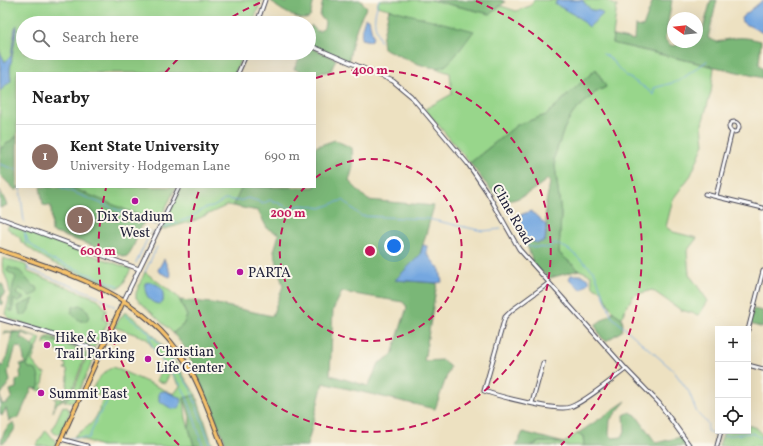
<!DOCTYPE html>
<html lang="en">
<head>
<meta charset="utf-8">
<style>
  :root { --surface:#fff; --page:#f2f2f2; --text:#222; --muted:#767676; --line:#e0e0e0; --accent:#b5179e }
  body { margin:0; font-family:Vollkorn,serif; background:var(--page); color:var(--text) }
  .controls { position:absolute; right:12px; bottom:12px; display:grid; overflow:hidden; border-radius:0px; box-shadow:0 4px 16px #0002 }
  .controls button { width:36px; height:36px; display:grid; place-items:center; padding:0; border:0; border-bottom:1px solid var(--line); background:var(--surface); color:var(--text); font:20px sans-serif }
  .compass { position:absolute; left:667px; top:12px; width:36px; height:36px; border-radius:50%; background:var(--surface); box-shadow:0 4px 16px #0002; rotate:284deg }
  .you { position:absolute; left:394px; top:246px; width:14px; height:14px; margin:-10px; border:3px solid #fff; border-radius:50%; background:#1a73e8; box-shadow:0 0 0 6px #1a73e833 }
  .badge { display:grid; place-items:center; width:26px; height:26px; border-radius:50%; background:var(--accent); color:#fff; font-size:13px; font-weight:700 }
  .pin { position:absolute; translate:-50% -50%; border:2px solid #fff; box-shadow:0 1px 4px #0006 }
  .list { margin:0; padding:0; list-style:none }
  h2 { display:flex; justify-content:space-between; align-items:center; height:52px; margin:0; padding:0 16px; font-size:17px }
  h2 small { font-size:13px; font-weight:400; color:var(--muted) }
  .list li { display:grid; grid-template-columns:26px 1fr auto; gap:12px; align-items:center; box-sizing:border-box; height:64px; padding:0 16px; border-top:1px solid var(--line) }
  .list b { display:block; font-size:15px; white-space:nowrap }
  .list p { margin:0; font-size:13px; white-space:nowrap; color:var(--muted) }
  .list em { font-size:13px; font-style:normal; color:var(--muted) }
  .icon { flex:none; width:22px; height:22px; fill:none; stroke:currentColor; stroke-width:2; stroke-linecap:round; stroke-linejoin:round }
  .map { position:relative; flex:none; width:763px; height:446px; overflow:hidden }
  .search { position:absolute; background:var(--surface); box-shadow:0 4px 16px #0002; left:16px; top:16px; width:300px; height:44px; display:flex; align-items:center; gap:10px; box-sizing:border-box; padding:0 14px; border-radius:22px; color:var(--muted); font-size:15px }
  .panel { position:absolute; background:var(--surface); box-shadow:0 4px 16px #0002; left:16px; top:72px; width:300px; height:116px; border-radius:0px }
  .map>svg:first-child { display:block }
  .green { fill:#98d68b; stroke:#5d7c63 }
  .forest { fill:#7ab777; stroke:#4e6c59; fill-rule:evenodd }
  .water { fill:#74a7e0; stroke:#4b648e }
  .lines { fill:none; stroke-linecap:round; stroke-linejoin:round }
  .stream { stroke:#74a7e0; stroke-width:1 }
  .minor-casing { stroke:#403f4f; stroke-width:5 }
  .major-casing { stroke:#403f4f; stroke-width:5.5 }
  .minor { stroke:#fff; stroke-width:3 }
  .major { stroke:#f5c16b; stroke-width:3.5 }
  .ring { fill:none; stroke:#c2185b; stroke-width:2; stroke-dasharray:7 5 }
  .poi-dot { fill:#b5179e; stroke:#fbf7ec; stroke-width:1.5 }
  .labels { text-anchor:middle; stroke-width:4; stroke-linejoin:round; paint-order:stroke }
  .street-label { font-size:14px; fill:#22223b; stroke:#fbf7ec }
  .poi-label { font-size:14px; fill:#22223b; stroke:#fbf7ec; text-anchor:start }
  .centre { fill:#c2185b; stroke:#fbf7ec; stroke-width:2 }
  .ring-label { font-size:12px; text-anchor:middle; font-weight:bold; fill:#c2185b; stroke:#fbf7ec; stroke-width:4; stroke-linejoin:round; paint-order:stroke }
</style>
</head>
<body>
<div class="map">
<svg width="763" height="446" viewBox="0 0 763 446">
  <rect width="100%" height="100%" fill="#fbf7ec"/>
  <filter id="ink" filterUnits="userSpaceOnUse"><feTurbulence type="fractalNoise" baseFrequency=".025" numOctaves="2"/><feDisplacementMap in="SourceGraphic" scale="8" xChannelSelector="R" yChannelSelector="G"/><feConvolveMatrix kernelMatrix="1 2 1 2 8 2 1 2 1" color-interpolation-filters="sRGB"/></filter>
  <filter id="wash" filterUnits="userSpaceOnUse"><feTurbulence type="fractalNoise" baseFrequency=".012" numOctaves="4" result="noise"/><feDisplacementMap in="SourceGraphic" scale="16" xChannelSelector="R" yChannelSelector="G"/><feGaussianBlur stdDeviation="0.9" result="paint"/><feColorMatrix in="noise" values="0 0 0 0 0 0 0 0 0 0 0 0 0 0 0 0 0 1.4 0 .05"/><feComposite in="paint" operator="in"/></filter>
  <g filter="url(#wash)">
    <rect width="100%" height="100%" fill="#ede1c1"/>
    <!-- green -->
    <path class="green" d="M0,0H261L253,23H23V53H243L235,73H17V136L0,149Z
      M379,0H431L490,14L501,6L516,11L530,6L534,0H606L617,6L612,43L714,67L711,92L702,124L704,144L691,175L673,199L666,227L673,232L697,238L687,251L689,274L708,301L699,315L681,310L652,290L634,295L625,309L622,318L613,312L601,290L593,287L591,275L579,270L559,253L561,214L554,158L564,129L573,113L596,92L606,87L596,69L546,115L517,125L470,163L425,109L452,94L450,73L435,68L446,65L389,9L377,6Z
      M69,187H176L157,225Z
      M181,187H242L233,206L228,205L193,221L161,230Z
      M9,225L131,269L122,286L117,288L53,263L36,253L21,242L20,238L7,228Z
      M3,258L26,265L28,272L98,299L106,310L103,319L108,322L94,348L10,319L5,314C7,306 11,296 9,288C7,276 0,270 3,258Z
      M145,272L178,297L187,316L183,325L173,333L136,298V293Z
      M125,312C160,334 174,362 196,395L184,398L186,418L194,446H101L74,436C93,424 97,420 103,398L92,391C95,381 103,372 113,367L174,394L180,386L146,338L114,327Z
      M4,331L22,332L41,338L32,361L42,373H45L42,390L44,391L37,390L40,385L27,365L35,349L32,346L37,338L18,332L3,334Z
      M50,336L88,349L87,350L46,338Z
      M45,339L64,344L86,353L70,396L57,403L53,412L56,400L54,398L61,399L65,397L68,378L67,369H64L66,366C62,355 55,347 45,342L44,344Z
      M89,350L93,351L95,356L74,402L64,401L72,395Z
      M162,367L169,375L165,383L156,381Z
      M63,406L67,407L70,412L60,434H55L52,430Z
      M748,425C761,429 763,432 763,446H719L724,431H748Z
      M46,430L56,442L55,446H36Z
      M577,434L583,436L584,446H530L540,442L564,443Z"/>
    <!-- forest -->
    <path class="forest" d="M271,0H281L286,3L289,0H314L310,17C309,18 306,19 304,19C297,19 273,7 271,0Z
      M323,0H360L367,7C356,24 352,41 349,61L309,44L311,25L317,31H320L324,27L325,22L320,16Z
      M431,0H501L505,2L490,14Z
      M653,0H672L665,39L669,45L675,46L682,42H697V33L703,29L711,0H717L708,38L717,42C734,37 743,36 761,41L759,64L763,69V78L612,43L613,36L634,40L635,26L643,27Z
      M389,9L474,31C466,41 455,58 446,65C432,75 397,54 383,48L382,40Z
      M309,47L336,59L331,71C317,74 308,75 294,69L302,53H309Z
      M596,69L606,87L596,92L573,113L564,129L554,158L561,214L559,253L579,270L550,278L534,266L525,239L537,243L545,241L547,231L545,208L550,182L548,179C503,213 502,205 470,163L517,125L546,115Z
      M17,136V187H19L16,191L0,175V149Z
      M335,140L352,148L353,167L349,181L368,200L434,206L420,255L395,280L437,283L424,361L442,360L450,367L435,409L323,383L307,446H227L186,349L173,333L183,325L187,316L180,300L212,303L272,316L283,286L274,251L279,234L267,228L258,211L233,206L242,187H315V147ZM342,292L403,302L407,307L392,355L379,363L368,386L330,375L333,310Z
      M40,187H70L146,218L145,222C137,228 137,247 126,257L52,232L51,206L43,205Z
      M0,190L7,205L0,208Z
      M8,267L20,271L32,285L37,287L38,290L36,294L30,296L19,288L16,294L24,298L17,302L14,299L13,311H10L13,285L16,277L7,271Z
      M0,283L3,285L5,292L1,299L3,301L2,304L0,305Z
      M34,299L26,315L20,314L18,306Z
      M80,305L88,311L89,316L87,321H80L71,313L73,307Z
      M753,309L763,311V328L750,324Z
      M613,312L622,318L623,324L622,331L606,341L601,337L595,325Z
      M18,332L22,333L20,339L24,338L35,349L27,365L29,368L36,370C39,375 41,383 38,389L32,388L19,417L9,421L6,408L2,416L0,413V364L2,367L6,360L12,333ZM16,347L22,348L25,364H20L22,368L20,372L21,378L16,381V388L10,390L12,397L7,403L2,404L0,396L10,381L8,372Z
      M196,395L213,446H194L189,428L190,417L184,398Z
      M626,401L610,420L609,434L613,438L622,437L625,431L624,415L630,412L636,415L656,443L681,437L687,446H584L583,436L577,434Z
      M13,423L16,427C12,433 8,442 1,443C1,436 7,425 13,423Z
      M523,432L564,443L540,442L530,446H516Z"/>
    <!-- water -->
    <path class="water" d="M557,0H582L591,10L600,11L603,14L589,27L578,17L555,4Z
      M763,0V33L742,22L741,18Z
      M365,18L369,19L373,38L370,41L361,39L362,28Z
      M17,25L10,70L11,81L0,91V52L5,62L11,56L15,28Z
      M531,211L546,225L545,241L537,243L525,239L512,218Z
      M423,245L427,246V254L440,270L442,282L437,283L395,280L420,255Z
      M164,259L171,275L170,277L159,272L158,270Z
      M571,275H582L589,279V283L581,290L569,279Z
      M151,282C162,286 164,290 163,302L160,304C149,304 144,293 145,283Z
      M165,391L181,398L182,401L179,408L172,409L159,401V392Z"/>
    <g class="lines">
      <!-- stream -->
      <path class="stream" d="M379,0C373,19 373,22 380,41
        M603,54C612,57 615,65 621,71C631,81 644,85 654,95V88L679,81L707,61
        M0,164L17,170
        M20,187L24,222
        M60,187L155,225
        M164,227L190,218L205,208L213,207L226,199L239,201L248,198L258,201L262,204L270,200L277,202L288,208L303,205L321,208L343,200L361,216L428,219L483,231L501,229
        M24,231L29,243L48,258L119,286
        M25,234L26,244
        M524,245L531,247L548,248L555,243L568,249L594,271L612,317L673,370L689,392L697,413L708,424L707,431L715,434
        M136,263L151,231
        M28,266V269L98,296L115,307
        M145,272L157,247
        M125,315L145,329L160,344L190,388L211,446
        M150,335C147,349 173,372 180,384C189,398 197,429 203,446
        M723,436L752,433L763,439
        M70,438H89L97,418L107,402"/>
    </g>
  </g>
  <g filter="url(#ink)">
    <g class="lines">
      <!-- minor casing -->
      <g class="minor-casing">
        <path id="minor" d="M257,23L265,0
          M309,45L393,81L411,96L468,164L487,192L519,249L626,369L659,403L690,446
          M238,73L247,53
          M729 127a5 5 0 1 1 10 0a5 5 0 1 1-10 0Z
          M705,194L763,208
          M716,196L732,131
          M0,218L139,269
          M549,283L512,310L505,317L484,391C498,396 558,412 570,407C585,402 612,379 626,369
          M124,300L179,187
          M0,319L45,332L100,351
          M748,330L763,271
          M748,365L763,369
          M532,403L543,363
          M61,439L87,446
          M717,446L721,431"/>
      </g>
      <!-- major casing -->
      <g class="major-casing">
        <path id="major" d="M0,250C77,277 149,295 192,373C204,396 213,421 222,446
          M58,446L124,300"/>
      </g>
      <!-- minor -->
      <use href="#minor" class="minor"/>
      <!-- major -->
      <use href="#major" class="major"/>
    </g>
  </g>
  <!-- distance rings -->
  <g class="ring">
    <path d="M315 178A91 91 0 1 1 305 187"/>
    <path d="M316 78A181 181 0 1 1 200 188"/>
    <path d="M179 445A272 272 0 0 1 106 188M165 73A272 272 0 0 1 183 54M222 23A272 272 0 0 1 264 1M476 1A272 272 0 0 1 561 445"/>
  </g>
  <!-- markers -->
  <g class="poi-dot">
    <circle cx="135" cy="201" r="4"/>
    <circle cx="240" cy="272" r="4"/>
    <circle cx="47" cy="345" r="4"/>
    <circle cx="148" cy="359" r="4"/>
    <circle cx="41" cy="393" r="4"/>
  </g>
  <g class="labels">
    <!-- street labels -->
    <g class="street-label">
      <text transform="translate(513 214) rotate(60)" y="5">Cline Road</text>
    </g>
    <!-- poi labels -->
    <g class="poi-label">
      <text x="135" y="221" text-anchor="middle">Dix Stadium<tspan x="135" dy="16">West</tspan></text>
      <text x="248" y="277">PARTA</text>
      <text x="55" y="342">Hike &amp; Bike<tspan x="55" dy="16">Trail Parking</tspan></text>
      <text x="156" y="356">Christian<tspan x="156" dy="16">Life Center</tspan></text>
      <text x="49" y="398">Summit East</text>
    </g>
  </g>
  <circle cx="370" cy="251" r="6" class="centre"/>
  <g class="ring-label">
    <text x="370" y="74">400 m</text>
    <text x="288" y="217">200 m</text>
    <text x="98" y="255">600 m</text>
  </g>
</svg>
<div class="controls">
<button>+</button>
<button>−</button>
<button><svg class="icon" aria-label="locate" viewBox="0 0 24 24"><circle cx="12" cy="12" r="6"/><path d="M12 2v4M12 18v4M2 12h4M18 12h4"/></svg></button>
</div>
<svg class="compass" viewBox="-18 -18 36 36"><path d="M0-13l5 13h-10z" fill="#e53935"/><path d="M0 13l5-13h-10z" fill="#767676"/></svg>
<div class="you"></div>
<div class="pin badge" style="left:80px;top:220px;background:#8d6e63">1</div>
<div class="search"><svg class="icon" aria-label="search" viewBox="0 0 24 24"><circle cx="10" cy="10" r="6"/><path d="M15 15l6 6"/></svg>Search here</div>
<section class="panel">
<h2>Nearby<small></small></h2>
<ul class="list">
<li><span class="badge" style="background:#8d6e63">1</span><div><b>Kent State University</b><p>University · Hodgeman Lane</p></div><em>690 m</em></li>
</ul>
</section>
</div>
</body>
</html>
